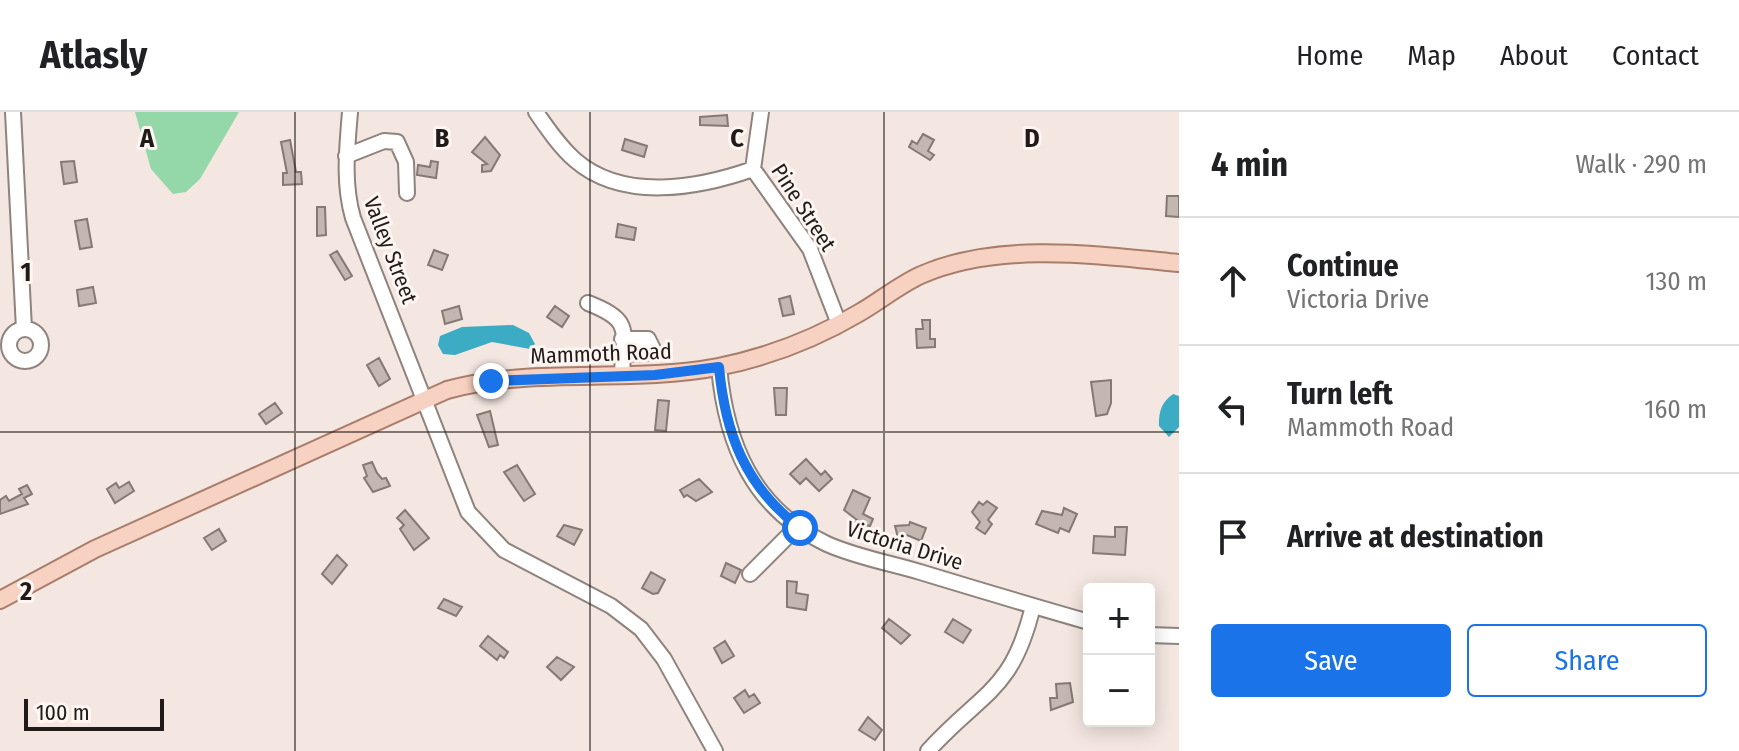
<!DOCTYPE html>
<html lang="en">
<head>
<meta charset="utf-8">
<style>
  :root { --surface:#fff; --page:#f6f6f6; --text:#202124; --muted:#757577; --line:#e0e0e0; --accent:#1a73e8 }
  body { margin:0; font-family:"Fira Sans Condensed",sans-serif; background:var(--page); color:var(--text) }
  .controls { position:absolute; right:24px; bottom:24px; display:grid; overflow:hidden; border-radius:8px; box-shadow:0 4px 20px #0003 }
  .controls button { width:72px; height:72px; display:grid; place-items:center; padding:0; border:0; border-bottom:2px solid var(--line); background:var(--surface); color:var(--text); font:40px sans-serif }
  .scale { position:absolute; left:24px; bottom:20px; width:140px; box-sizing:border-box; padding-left:8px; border:4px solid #201b19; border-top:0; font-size:22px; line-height:28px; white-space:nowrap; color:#201b19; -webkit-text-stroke:6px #fdf5f1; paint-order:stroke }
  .stop { position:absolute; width:24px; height:24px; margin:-18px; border:6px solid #1a73e8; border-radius:50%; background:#fff }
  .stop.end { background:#1a73e8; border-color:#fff; box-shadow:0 2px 8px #0008 }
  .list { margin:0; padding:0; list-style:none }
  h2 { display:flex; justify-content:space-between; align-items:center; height:104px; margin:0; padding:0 32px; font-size:34px }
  h2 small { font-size:26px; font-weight:400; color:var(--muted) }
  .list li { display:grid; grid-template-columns:52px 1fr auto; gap:24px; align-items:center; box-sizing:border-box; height:128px; padding:0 32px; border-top:2px solid var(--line) }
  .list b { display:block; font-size:30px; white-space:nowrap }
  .list p { margin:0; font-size:26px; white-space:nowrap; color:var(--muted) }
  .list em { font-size:26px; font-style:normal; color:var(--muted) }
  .actions { display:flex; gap:16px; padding:24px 32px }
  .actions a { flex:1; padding:18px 0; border:2px solid var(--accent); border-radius:8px; text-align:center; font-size:28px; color:var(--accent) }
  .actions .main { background:var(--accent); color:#fff }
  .icon { flex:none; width:44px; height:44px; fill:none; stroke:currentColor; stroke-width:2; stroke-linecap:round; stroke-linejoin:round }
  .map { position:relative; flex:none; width:1179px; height:639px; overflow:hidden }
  header { display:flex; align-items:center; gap:48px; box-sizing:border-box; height:112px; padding:0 40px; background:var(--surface); border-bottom:2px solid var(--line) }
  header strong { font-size:38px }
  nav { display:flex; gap:44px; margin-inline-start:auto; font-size:28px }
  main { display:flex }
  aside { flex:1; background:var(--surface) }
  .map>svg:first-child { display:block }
  .green { fill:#94d7a9 }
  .water { fill:#3bacc3 }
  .building { fill:#c4b7b1; stroke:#857973; stroke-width:2 }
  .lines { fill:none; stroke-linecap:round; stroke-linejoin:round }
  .minor-casing { stroke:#8f837e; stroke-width:18 }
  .major-casing { stroke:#a87e6b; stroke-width:20 }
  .minor { stroke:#fff; stroke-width:14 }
  .major { stroke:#f7d1c1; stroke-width:16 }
  .route { stroke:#1a73e8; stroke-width:10 }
  .grid { fill:none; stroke:#201b19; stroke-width:2; stroke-opacity:0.55 }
  .labels { text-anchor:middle; stroke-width:6; stroke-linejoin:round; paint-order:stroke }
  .street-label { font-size:22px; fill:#201b19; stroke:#fdf5f1 }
  .grid-label { font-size:26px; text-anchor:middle; font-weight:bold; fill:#201b19; stroke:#fdf5f1; stroke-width:6; stroke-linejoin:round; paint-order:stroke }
</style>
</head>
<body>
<header>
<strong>Atlasly</strong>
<nav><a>Home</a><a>Map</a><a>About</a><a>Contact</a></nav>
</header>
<main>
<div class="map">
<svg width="1179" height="639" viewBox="0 0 1179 639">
  <rect width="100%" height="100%" fill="#f4e7e1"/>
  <!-- green -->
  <path class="green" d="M135,0H239L200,67L186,80L173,82L151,57Z"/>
  <!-- water -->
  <path class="water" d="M513,213L529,221L535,232L530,237L492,230L455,243L443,242L438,233L440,224L462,215Z
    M1173,282L1179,284V315L1169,325L1159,314C1159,299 1161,291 1173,282Z"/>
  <!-- building -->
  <path class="building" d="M727,3L728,14L700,13V5Z
    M923,22L934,28L928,39L934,43L930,48L909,35L912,29L917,32Z
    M485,25L500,43L491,59L482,60V53L487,52L472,40Z
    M625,27L647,34L644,45L622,38Z
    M290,28L296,60H301L302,72L283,73V61H287L281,30Z
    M74,49L77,70L64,72L61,50Z
    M431,49L438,50L436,66L417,63L418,53L430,55Z
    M1167,84H1179V105L1166,104Z
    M317,95H325L326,123L317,124Z
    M87,107L92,135L80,137L75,109Z
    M618,112L636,116L634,128L616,125Z
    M434,138L448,143L442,158L428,153Z
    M337,139L352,164L345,168L330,143Z
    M93,175L96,191L79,194L77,178Z
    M790,184L794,202L783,204L779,187Z
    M459,194L462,207L445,212L442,199Z
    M555,194L569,204L562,215L547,205Z
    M922,208H930V227H935V235L917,236L916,217H923Z
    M379,246L390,267L379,274L367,253Z
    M1111,268V291L1107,302L1096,304L1091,270Z
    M774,276H787L786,303H776Z
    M658,288L669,289L666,319L655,318Z
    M275,291L282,301L266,312L259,302Z
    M490,299L498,333L489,335L477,303Z
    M806,347L821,363L825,359L832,367L819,379L806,366L800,372L790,362Z
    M372,350L377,361L382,367L386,366L390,374L373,380L364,366L367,364L363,353Z
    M517,353L535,382L524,389L504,360Z
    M699,367L712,380L696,389L687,383L684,385L680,378Z
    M129,370L134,379L115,391L107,377L116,371L119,376Z
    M27,373L32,382L24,386L28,392L0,402V388L6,384L9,389L22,382L19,377Z
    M853,378L870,386L863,402L873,407L870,414L855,411L857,408L844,398Z
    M987,389L997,396L988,408L992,412L985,422L976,416L980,410L972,400L979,390L983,393Z
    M1064,396L1077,402L1069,420L1060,416L1058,421L1036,412L1042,399L1062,403Z
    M405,398L429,426L414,438L400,417L404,413L397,406Z
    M910,410L926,416L921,429L907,423L898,426L895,414L909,413Z
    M564,413L582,418L574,433L557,424Z
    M1115,415H1127L1125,443L1093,441L1094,424L1115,425Z
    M219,417L226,429L212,438L204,426Z
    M337,443L347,453L332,472L322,462Z
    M726,451L741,458L735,471L721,464Z
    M651,460L665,468L658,481L653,482L642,476Z
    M787,469L797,470L796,481L808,483L806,498L787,495Z
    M444,487L462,495L456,504L438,496Z
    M889,507L910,523L901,532L882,516Z
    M953,507L971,518L963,531L945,520Z
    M488,524L508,540L504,546L500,543L497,548L480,534Z
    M725,529L734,544L722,551L714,536Z
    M557,545L574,555L561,568L547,555Z
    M1070,571L1073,590L1051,598L1050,586H1057L1056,572Z
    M745,578L749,585L754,582L760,591L744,601L734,586Z
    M868,605L882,618L875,628L859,618Z"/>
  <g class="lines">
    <!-- minor casing -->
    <g class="minor-casing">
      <path id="minor" d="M13,0L24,217
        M350,0C347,37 343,71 353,106L468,400L504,438L611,494L641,517L664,547L715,639
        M536,0C547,16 560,35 575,48C623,90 699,76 753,57
        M761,0L753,57L810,137L839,212
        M346,44L384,29L397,30L406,50L407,81
        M588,191C634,209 623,218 622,264
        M9 233a16 16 0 1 1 32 0a16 16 0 1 1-32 0Z
        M622,227H648L653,237L646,241L622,242
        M719,255C726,332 753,397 827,432C856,445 890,451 920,460C976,477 1033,494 1089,510
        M750,462L798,414
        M1149,523L1179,524
        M928,639C982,579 1012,581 1033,494"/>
    </g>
    <!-- major casing -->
    <g class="major-casing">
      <path id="major" d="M0,488L95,437L447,278C535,254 628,272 718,255C768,245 815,227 859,201C880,189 899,173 921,163C998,129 1098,143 1179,151"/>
    </g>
    <!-- minor -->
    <use href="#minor" class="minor"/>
    <!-- major -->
    <use href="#major" class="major"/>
  </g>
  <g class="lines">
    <!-- route -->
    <path class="route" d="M491,269L655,263L719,255C725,321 745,374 800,416"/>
  </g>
  <!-- grid -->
  <path class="grid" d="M295,0V639M590,0V639M884,0V639M0,320H1179"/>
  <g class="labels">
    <!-- street labels -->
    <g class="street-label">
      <text transform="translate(804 95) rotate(57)" y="8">Pine Street</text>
      <text transform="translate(391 138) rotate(69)" y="8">Valley Street</text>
      <text transform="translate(601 241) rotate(-2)" y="8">Mammoth Road</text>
      <text transform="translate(905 433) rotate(17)" y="8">Victoria Drive</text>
    </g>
  </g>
  <g class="grid-label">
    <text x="147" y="35">A</text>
    <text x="442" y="35">B</text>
    <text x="737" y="35">C</text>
    <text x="1032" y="35">D</text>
    <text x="26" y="169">1</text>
    <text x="26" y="488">2</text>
  </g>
</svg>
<div class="controls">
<button>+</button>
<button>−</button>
</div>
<div class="scale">100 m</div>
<div class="stop" style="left:800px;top:416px"></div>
<div class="stop end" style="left:491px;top:269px"></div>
</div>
<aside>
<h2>4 min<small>Walk · 290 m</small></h2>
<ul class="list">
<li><svg class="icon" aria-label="ahead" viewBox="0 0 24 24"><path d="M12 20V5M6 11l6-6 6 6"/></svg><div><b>Continue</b><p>Victoria Drive</p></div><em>130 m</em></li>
<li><svg class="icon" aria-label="left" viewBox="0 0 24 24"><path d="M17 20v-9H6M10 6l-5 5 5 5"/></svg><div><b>Turn left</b><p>Mammoth Road</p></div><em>160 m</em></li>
<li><svg class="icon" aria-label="arrive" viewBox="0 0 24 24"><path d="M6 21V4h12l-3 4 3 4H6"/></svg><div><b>Arrive at destination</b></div></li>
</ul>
<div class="actions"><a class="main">Save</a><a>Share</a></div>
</aside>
</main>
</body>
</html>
